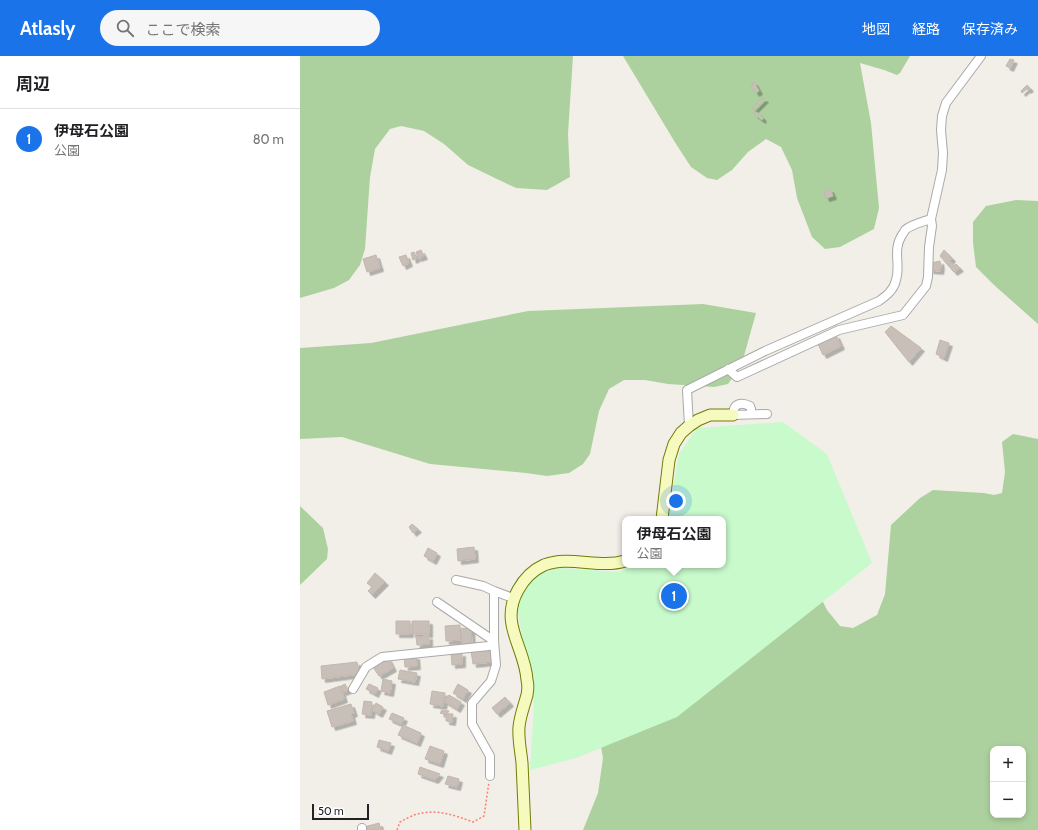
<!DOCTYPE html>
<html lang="ja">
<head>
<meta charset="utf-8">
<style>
  :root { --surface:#fff; --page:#f6f6f6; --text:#202124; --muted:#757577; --line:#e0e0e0; --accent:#1a73e8 }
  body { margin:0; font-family:Cabin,"Noto Sans JP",sans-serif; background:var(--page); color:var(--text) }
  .controls { position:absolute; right:12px; bottom:12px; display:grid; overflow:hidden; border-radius:8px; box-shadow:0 2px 6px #0003 }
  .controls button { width:36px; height:36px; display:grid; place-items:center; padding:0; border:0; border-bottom:1px solid var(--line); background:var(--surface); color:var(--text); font:20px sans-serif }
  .scale { position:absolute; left:12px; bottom:10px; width:57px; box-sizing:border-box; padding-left:4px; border:2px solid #222; border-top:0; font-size:11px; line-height:14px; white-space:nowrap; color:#222; -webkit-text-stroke:3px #fff; paint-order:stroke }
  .you { position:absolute; left:376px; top:445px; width:14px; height:14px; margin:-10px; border:3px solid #fff; border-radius:50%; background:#1a73e8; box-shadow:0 0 0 6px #1a73e833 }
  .badge { display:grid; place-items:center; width:26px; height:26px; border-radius:50%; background:var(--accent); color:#fff; font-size:13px; font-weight:700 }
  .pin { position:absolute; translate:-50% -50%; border:2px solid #fff; box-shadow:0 1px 4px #0006 }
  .popup { position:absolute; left:322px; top:460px; width:104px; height:52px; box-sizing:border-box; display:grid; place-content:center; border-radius:8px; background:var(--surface); filter:drop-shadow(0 1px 3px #0005); font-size:13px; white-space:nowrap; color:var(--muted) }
  .popup b { font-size:15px; color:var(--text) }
  .popup::after { content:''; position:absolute; left:50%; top:100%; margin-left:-8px; border:8px solid transparent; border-top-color:var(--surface) }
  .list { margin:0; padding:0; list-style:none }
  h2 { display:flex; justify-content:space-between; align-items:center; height:52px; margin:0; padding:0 16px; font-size:17px }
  h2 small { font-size:13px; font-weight:400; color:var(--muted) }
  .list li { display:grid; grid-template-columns:26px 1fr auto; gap:12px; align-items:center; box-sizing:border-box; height:60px; padding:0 16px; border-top:1px solid var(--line) }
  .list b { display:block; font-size:15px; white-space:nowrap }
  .list p { margin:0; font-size:13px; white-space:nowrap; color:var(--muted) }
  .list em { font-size:13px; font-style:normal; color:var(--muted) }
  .icon { flex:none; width:22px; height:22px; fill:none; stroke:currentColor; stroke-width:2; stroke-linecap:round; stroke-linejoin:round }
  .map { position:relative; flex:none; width:738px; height:774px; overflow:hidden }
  header { display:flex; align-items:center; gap:24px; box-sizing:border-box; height:56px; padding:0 20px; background:var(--accent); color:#fff }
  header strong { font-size:19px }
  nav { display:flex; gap:22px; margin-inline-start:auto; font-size:14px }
  .search { width:280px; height:36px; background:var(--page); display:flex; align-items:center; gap:10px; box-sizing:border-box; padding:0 14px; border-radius:22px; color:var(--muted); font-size:15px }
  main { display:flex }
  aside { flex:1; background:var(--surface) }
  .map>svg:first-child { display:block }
  .forest { fill:#add19e; fill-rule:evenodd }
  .park { fill:#c8facc }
  .building { fill:#c7bfb8; stroke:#c4b6ab; filter:url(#shadow) }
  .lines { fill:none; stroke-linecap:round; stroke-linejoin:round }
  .street-casing { stroke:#a9a9a9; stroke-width:10 }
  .secondary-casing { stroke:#707d05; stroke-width:13 }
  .path { stroke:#fa8072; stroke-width:1.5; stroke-dasharray:2 2; stroke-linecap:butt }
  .street { stroke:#fff; stroke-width:8 }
  .secondary { stroke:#f7fabf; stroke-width:11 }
</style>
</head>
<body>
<header>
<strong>Atlasly</strong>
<div class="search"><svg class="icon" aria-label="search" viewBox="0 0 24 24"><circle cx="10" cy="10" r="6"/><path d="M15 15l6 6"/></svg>ここで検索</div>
<nav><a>地図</a><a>経路</a><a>保存済み</a></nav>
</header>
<main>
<aside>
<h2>周辺<small></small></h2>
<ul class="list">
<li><span class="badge">1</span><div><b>伊母石公園</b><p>公園</p></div><em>80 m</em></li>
</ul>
</aside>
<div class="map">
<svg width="738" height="774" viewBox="0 0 738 774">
  <defs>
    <filter id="shadow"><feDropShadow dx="3.5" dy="3.5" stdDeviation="0" flood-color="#0004"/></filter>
  </defs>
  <rect width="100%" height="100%" fill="#f2efe9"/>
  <!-- forest -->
  <path class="forest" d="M0,0H273L268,78L270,121L247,134L216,132L168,109L144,88L124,75L101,70L90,73L75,93L70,121L65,193L60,209L49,224L34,232L0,242Z
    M323,0H610L600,17L597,19L584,14L560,7L571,67L579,152L574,173L540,191L525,193L512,181L497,142L492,114L481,91L466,83L448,96L432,114L417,124L407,122L391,111L376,88Z
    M716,144L738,145V268L694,229L676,211L673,187V166L686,150Z
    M403,248L456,257L442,307L436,317L428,328L414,331L368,328L345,324H324L309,333L299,355L290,398L283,408L269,417L247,420L226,417L130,408L42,381L0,383V292L71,287L228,255Z
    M713,378L738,383V774H283L298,737L303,702L298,673L423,509V463L420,445L500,500L527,554L540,570L553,572L577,559L585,538L591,469L620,442L633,434L684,437L694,439L702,437L705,416L702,386ZM693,693H723V759H693Z
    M0,450L23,472L28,493L27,503L0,529Z"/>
  <!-- park -->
  <path class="park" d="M483,366L527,398L572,507L377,661L276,702L230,714L234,648L216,546L219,533L243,515L260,512L319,516L332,509H423V463H368L379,398L397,372Z"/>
  <!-- building -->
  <path class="building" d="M710,3L714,4L710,12L706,10Z
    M454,26L459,35L456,37L451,30L453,29L452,27Z
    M727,29L730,32L728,34L727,33L722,37L721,35Z
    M462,42L465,43L454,54L452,52Z
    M457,56L463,62L462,64L454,58Z
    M530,133L533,140L526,142L524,136Z
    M121,194L124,200L118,202L116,196Z
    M644,194L652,202L650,205L654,210L656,208L660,212L654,216L640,200Z
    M114,196L117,202L113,204L111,197Z
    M76,199L80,212L67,216L63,203Z
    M106,199L109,207L103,210L99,201Z
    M640,205L641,210L640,215L630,214L631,207Z
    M591,270L621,292L609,306L585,276Z
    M536,279L541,290L523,299L517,286Z
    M640,284L649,287L644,302L636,298Z
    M112,468L118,473L113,477L109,471Z
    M174,491L175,503L158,505L157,493Z
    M128,492L137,497L133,505L124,500Z
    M75,517L85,526L72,539L68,535L72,531L67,527Z
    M96,565H110V578H96Z
    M112,565H129V578H112Z
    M160,569L161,584L146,585L145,570Z
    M171,572L172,588L162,589L160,573Z
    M129,580V588L117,589L116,581Z
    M190,593L192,606L173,608L171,595Z
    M162,597V608L152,609L151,598Z
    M116,600L117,610L105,611L104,601Z
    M88,602L93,612L79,620L73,611Z
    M57,606L59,618L22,623L21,610Z
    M100,614L117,617L115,626L98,623Z
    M83,623L92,625L90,637L81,635Z
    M45,628L48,634L43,636L41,630Z
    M69,628L78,632L75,638L66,633Z
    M158,628L168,634L163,643L153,637Z
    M40,630L44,643L28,649L24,636Z
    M132,635L145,637L144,645L143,650L130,648Z
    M149,639L161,646L157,653L144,645Z
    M205,641L210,647L197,658L192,652Z
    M64,645L72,646L71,659L62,658Z
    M76,647L83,651L79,658L72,654Z
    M51,648L54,657L51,658L53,665L32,671L27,655Z
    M142,654L149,655L146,659L140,657Z
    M92,657L104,662L101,668L89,663Z
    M146,658H153L152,666L146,665Z
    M103,669L121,677L117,687L98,679Z
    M79,684L91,687L88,695L77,691Z
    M130,690L144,695L140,708L125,703Z
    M120,711L140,718L135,724L118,718Z
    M148,720L159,723L157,731L145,728Z
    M79,767L81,774H64V771Z"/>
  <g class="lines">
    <!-- street casing -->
    <g class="street-casing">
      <path id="street" d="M428,313L437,321L539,274L603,259L626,230L628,221L629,191L632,170L631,163
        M451,358V353L450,350C441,346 433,347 433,359L467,358
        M389,370L387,334L465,295L579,245C586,240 594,234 596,224C601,208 592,195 602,179C602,179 605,175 605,174C612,168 622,166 631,163L642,114L643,97L641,74L642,60L646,47L681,0
        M156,524L183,530L194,535
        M137,546L194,585
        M53,633L66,611L82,601L189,590L194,585
        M190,720V700L172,668V647L191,625L196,609L194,585V535L213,542
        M62,772V774"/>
    </g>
    <!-- secondary casing -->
    <g class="secondary-casing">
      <path id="secondary" d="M362,463L369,404L374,388L381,377L389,370L398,364L410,359H433
        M225,774C224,752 223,730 222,707C221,696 218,683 219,671C220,660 224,650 227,639C228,634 228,628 227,624C225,591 199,568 218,534C224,523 233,514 244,509C270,499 299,513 325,505"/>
    </g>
    <!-- path -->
    <path class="path" d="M97,774L100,766C105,763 110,761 114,759C135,752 154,759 173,766L184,760L189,726"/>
    <!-- street -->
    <use href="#street" class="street"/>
    <!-- secondary -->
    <use href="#secondary" class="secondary"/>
  </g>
</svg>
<div class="controls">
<button>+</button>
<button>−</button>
</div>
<div class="scale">50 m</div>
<div class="you"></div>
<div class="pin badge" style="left:374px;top:540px">1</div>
<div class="popup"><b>伊母石公園</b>公園</div>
</div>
</main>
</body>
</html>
